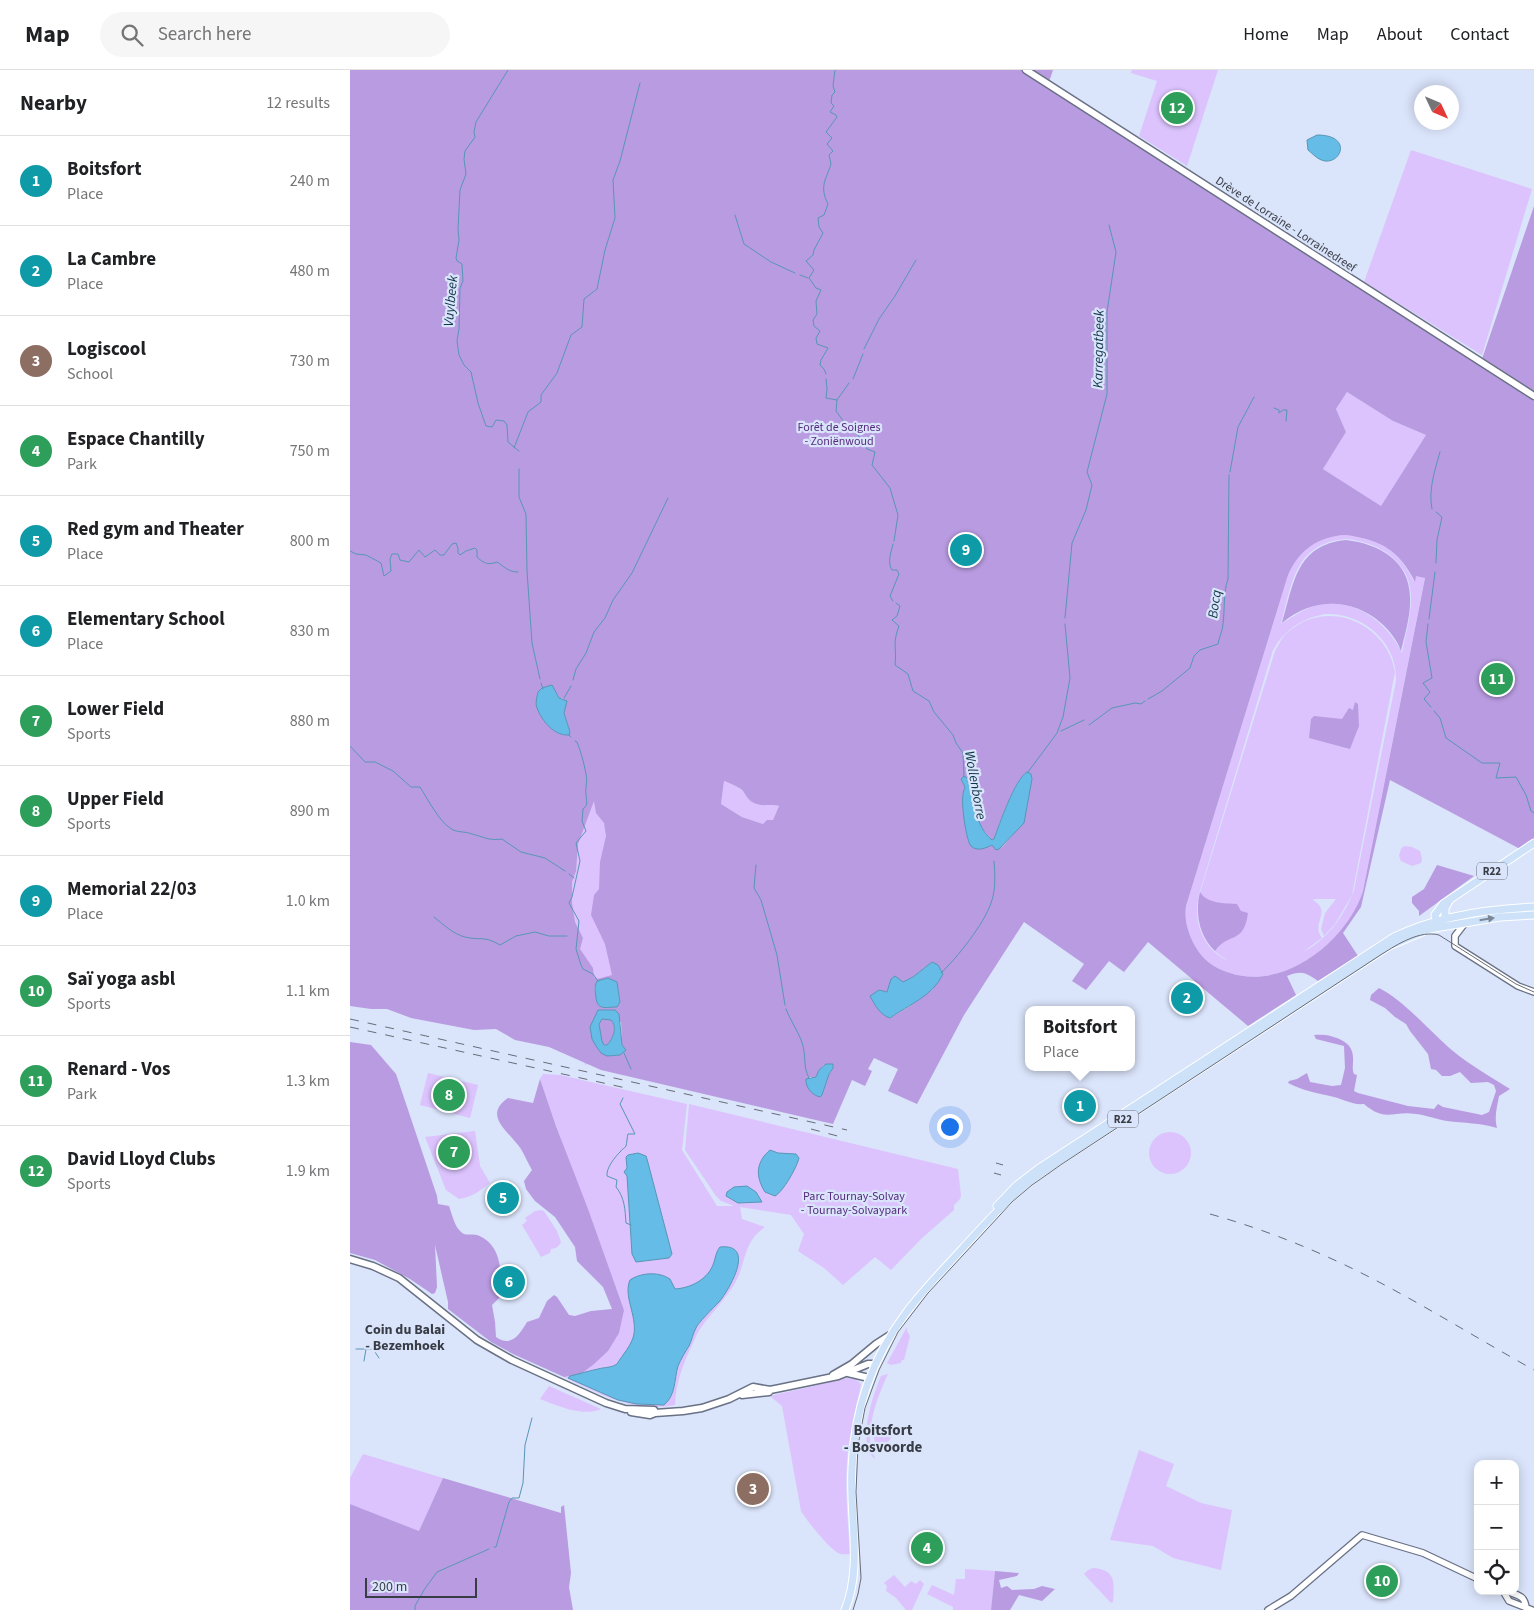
<!DOCTYPE html>
<html lang="en">
<head>
<meta charset="utf-8">
<style>
  :root { --surface:#fff; --page:#f6f6f6; --text:#202124; --muted:#757577; --line:#e0e0e0; --accent:#2563eb }
  body { margin:0; font-family:"Source Sans 3",sans-serif; background:var(--page); color:var(--text) }
  .controls { position:absolute; right:15px; bottom:15px; display:grid; overflow:hidden; border-radius:10px; box-shadow:0 2px 12px #0003 }
  .controls button { width:45px; height:45px; display:grid; place-items:center; padding:0; border:0; border-bottom:1px solid var(--line); background:var(--surface); color:var(--text); font:25px sans-serif }
  .compass { position:absolute; left:1064px; top:15px; width:45px; height:45px; border-radius:50%; background:var(--surface); box-shadow:0 2px 12px #0003; rotate:134deg }
  .scale { position:absolute; left:15px; bottom:12px; width:112px; box-sizing:border-box; padding-left:5px; border:2px solid #383c45; border-top:0; font-size:14px; line-height:18px; white-space:nowrap; color:#383c45; -webkit-text-stroke:4px #dae4fa; paint-order:stroke }
  .you { position:absolute; left:599px; top:1056px; width:18px; height:18px; margin:-12px; border:4px solid #fff; border-radius:50%; background:#1a73e8; box-shadow:0 0 0 8px #1a73e833 }
  .badge { display:grid; place-items:center; width:32px; height:32px; border-radius:50%; background:var(--accent); color:#fff; font-size:16px; font-weight:700 }
  .pin { position:absolute; translate:-50% -50%; border:2px solid #fff; box-shadow:0 1px 5px #0006 }
  .popup { position:absolute; left:675px; top:936px; width:110px; height:65px; box-sizing:border-box; display:grid; place-content:center; border-radius:10px; background:var(--surface); filter:drop-shadow(0 1px 4px #0005); font-size:16px; white-space:nowrap; color:var(--muted) }
  .popup b { font-size:19px; color:var(--text) }
  .popup::after { content:''; position:absolute; left:50%; top:100%; margin-left:-10px; border:10px solid transparent; border-top-color:var(--surface) }
  .list { margin:0; padding:0; list-style:none }
  h2 { display:flex; justify-content:space-between; align-items:center; height:65px; margin:0; padding:0 20px; font-size:21px }
  h2 small { font-size:16px; font-weight:400; color:var(--muted) }
  .list li { display:grid; grid-template-columns:32px 1fr auto; gap:15px; align-items:center; box-sizing:border-box; height:90px; padding:0 20px; border-top:1px solid var(--line) }
  .list b { display:block; font-size:19px; white-space:nowrap }
  .list p { margin:0; font-size:16px; white-space:nowrap; color:var(--muted) }
  .list em { font-size:16px; font-style:normal; color:var(--muted) }
  .icon { flex:none; width:28px; height:28px; fill:none; stroke:currentColor; stroke-width:2; stroke-linecap:round; stroke-linejoin:round }
  .map { position:relative; flex:none; width:1184px; height:1540px; overflow:hidden }
  header { display:flex; align-items:center; gap:30px; box-sizing:border-box; height:70px; padding:0 25px; background:var(--surface); border-bottom:1px solid var(--line) }
  header strong { font-size:24px }
  nav { display:flex; gap:28px; margin-inline-start:auto; font-size:18px }
  .search { width:350px; height:45px; background:var(--page); display:flex; align-items:center; gap:12px; box-sizing:border-box; padding:0 18px; border-radius:28px; color:var(--muted); font-size:19px }
  main { display:flex }
  aside { flex:1; background:var(--surface) }
  .map>svg:first-child { display:block }
  .green { fill:#dcc3fd; fill-rule:evenodd }
  .forest { fill:#b99be1; fill-rule:evenodd }
  .water { fill:#65bce6; stroke:#5896b6; fill-rule:evenodd }
  .lines { fill:none; stroke-linecap:round; stroke-linejoin:round }
  .stream { stroke:#5896b6; stroke-width:1 }
  .tertiary-casing { stroke:#697185; stroke-width:8 }
  .secondary-casing { stroke:#697185; stroke-width:9 }
  .primary-casing { stroke:#fff; stroke-width:9 }
  .tertiary { stroke:#fff; stroke-width:5.5 }
  .secondary { stroke:#fff; stroke-width:6 }
  .primary { stroke:#cde2f9; stroke-width:7 }
  .tram { stroke:#676c79; stroke-width:1 }
  .rail { stroke:#676c79; stroke-width:1; stroke-dasharray:9 9; stroke-linecap:butt }
  .oneway { fill:#7b8796 }
  .labels { text-anchor:middle; stroke-width:4.5; stroke-linejoin:round; paint-order:stroke }
  .shield { fill:#dae4fa; stroke:#696e7b; stroke-width:1 }
  .shield-label { font-size:11px; font-weight:bold; fill:#383c45 }
  .street-label { font-size:12px; fill:#383c45; stroke:#dae4fa }
  .park-label { font-size:12px; fill:#552c7d; stroke:#dae4fa }
  .water-label { font-size:14px; font-style:italic; fill:#0f3648; stroke:#dae4fa }
  .neighbourhood-label { font-size:14px; font-weight:bold; fill:#383c45; stroke:#dae4fa }
  .quarter-label { font-size:15px; font-weight:bold; fill:#383c45; stroke:#dae4fa }
</style>
</head>
<body>
<header>
<strong>Map</strong>
<div class="search"><svg class="icon" aria-label="search" viewBox="0 0 24 24"><circle cx="10" cy="10" r="6"/><path d="M15 15l6 6"/></svg>Search here</div>
<nav><a>Home</a><a>Map</a><a>About</a><a>Contact</a></nav>
</header>
<main>
<aside>
<h2>Nearby<small>12 results</small></h2>
<ul class="list">
<li><span class="badge" style="background:#0f9aa8">1</span><div><b>Boitsfort</b><p>Place</p></div><em>240 m</em></li>
<li><span class="badge" style="background:#0f9aa8">2</span><div><b>La Cambre</b><p>Place</p></div><em>480 m</em></li>
<li><span class="badge" style="background:#8d6e63">3</span><div><b>Logiscool</b><p>School</p></div><em>730 m</em></li>
<li><span class="badge" style="background:#2e9e5b">4</span><div><b>Espace Chantilly</b><p>Park</p></div><em>750 m</em></li>
<li><span class="badge" style="background:#0f9aa8">5</span><div><b>Red gym and Theater</b><p>Place</p></div><em>800 m</em></li>
<li><span class="badge" style="background:#0f9aa8">6</span><div><b>Elementary School</b><p>Place</p></div><em>830 m</em></li>
<li><span class="badge" style="background:#2e9e5b">7</span><div><b>Lower Field</b><p>Sports</p></div><em>880 m</em></li>
<li><span class="badge" style="background:#2e9e5b">8</span><div><b>Upper Field</b><p>Sports</p></div><em>890 m</em></li>
<li><span class="badge" style="background:#0f9aa8">9</span><div><b>Memorial 22/03</b><p>Place</p></div><em>1.0 km</em></li>
<li><span class="badge" style="background:#2e9e5b">10</span><div><b>Saï yoga asbl</b><p>Sports</p></div><em>1.1 km</em></li>
<li><span class="badge" style="background:#2e9e5b">11</span><div><b>Renard - Vos</b><p>Park</p></div><em>1.3 km</em></li>
<li><span class="badge" style="background:#2e9e5b">12</span><div><b>David Lloyd Clubs</b><p>Sports</p></div><em>1.9 km</em></li>
</ul>
</aside>
<div class="map">
<svg width="1184" height="1540" viewBox="0 0 1184 1540">
  <rect width="100%" height="100%" fill="#dae4fa"/>
  <!-- green -->
  <path class="green" d="M782,0H868L837,96L789,66L807,11L781,3Z
    M1061,80L1182,119L1132,285L1014,212Z
    M997,322L1043,351L1076,365L1031,436L973,399L996,362L986,339Z
    M996,465C1031,470 1049,480 1064,512L1066,505L1075,507L1013,821C997,871 934,921 880,903C864,898 853,890 845,876C838,863 834,850 836,836L938,505C949,480 969,466 996,465ZM996,469C1029,472 1062,492 1061,529C1061,547 1055,566 1052,583C1037,552 1005,528 969,535C954,538 943,547 931,554C942,513 945,473 996,469ZM975,544C1012,542 1048,572 1046,611L1004,820C995,845 977,870 953,882L972,868C960,853 983,842 963,830L964,829H986L975,843L971,859L974,866L985,854L1002,825L1045,602C1037,553 977,527 938,562C932,567 929,574 925,581L848,829C846,848 851,870 866,882C870,886 875,888 879,891C853,881 842,850 849,824L923,580C934,560 952,548 975,544Z
    M241,675L276,879L254,988L235,995L231,974L156,761Z
    M374,711C378,711 387,717 391,720C396,723 397,729 402,732C413,738 420,733 429,736L423,750L417,751L413,754L392,747L371,734Z
    M1054,776L1062,777L1070,781L1072,789L1071,793L1062,796L1051,791L1049,786L1051,779Z
    M78,1003L128,1015L120,1048L70,1035Z
    M193,1004L210,1005L337,1034L332,1080L367,1136H384L371,1131L366,1126L335,1080L339,1034L608,1099L611,1126L610,1129L604,1135V1140L571,1169L541,1200L525,1187L493,1215L474,1198L448,1181L454,1164L441,1145L390,1137L392,1149L415,1157C392,1173 397,1192 385,1213C375,1230 361,1243 350,1259C347,1263 345,1269 343,1273C333,1294 326,1312 325,1335C319,1336 312,1337 306,1337C274,1338 242,1320 214,1307L231,1304L274,1240C247,1163 216,1087 190,1009Z
    M125,1061L130,1096L140,1113C130,1121 122,1127 109,1129L96,1120L75,1067Z
    M799 1083a21 21 0 1 1 42 0a21 21 0 1 1-42 0Z
    M191,1140L194,1141L207,1161L211,1172C208,1178 206,1178 201,1179L200,1183L191,1187L172,1155L177,1151L175,1148L185,1141Z
    M557,1257V1261L560,1266L554,1290H552L551,1293L541,1295L537,1293Z
    M538,1304C529,1323 519,1349 520,1371C520,1377 524,1384 525,1389C506,1374 523,1325 531,1306Z
    M497,1308L506,1309L511,1314C506,1340 499,1365 497,1391C495,1422 498,1453 500,1484C497,1484 492,1485 488,1483C478,1477 457,1451 451,1441L432,1336L420,1326Z
    M199,1316L251,1339C234,1347 207,1336 190,1329Z
    M529,1354L545,1361L533,1380L530,1381L526,1379L524,1368L526,1356Z
    M789,1380L824,1394L816,1416L851,1433L882,1440L871,1500L823,1488L803,1476L760,1470Z
    M13,1384L93,1408L69,1461L0,1434V1408Z
    M743,1498C767,1500 764,1513 763,1532L761,1533L734,1504L738,1500Z
    M615,1499L645,1501L641,1540H603V1537L577,1524L582,1515L604,1525L606,1509H615Z
    M544,1505L555,1517L561,1511L566,1514L570,1510L574,1514L562,1540H556L546,1528L536,1521L537,1516L534,1513Z"/>
  <!-- forest -->
  <path class="forest" d="M0,0H703L699,12L1132,289L1184,136V772L1172,780L1040,710L1011,837L993,863L1008,886L968,911C956,903 952,900 937,906L946,925L898,956L798,872L774,902L759,891L736,920L722,911L734,894L674,852L614,945L567,1034L538,1021L548,999L524,988L518,999L522,1001L515,1016L502,1010L483,1054L251,1000L199,977L165,970L146,959L124,960L61,948L37,939H21L0,936ZM997,322L1043,351L1076,365L1031,436L973,399L996,362L986,339ZM996,465C1031,470 1049,480 1065,512L1066,506L1075,508L1013,821C997,871 934,921 880,903C864,898 853,890 845,876C838,863 834,850 836,836L938,505C949,480 969,466 996,465ZM202,616L209,628L214,629V643L219,658L196,651L186,636L188,622ZM677,702C680,731 679,746 660,768C656,772 654,776 649,779L642,775L638,777L618,771C617,753 609,735 615,717L611,709L620,716L628,727L627,742L629,755L642,770L644,769C649,754 665,709 677,702ZM374,711C378,712 388,717 392,720C395,723 397,729 402,732C412,738 419,733 429,736L423,750H417L413,754L392,747L371,734ZM244,731L246,743L254,753L256,766L250,792L249,819L244,825L241,845L255,874L262,905L247,909L244,907L243,898L230,879L233,868L225,852L222,833V812L226,801L228,774ZM582,892L583,919L560,936L540,948L529,920L537,922L563,907ZM244,917L268,918L270,932L267,937L246,926ZM246,947L271,952L272,975L276,980C254,1000 232,966 246,947ZM474,995L483,998L479,1004L472,1025L459,1007H466L469,1000Z
    M996,470C1029,474 1059,490 1060,527C1061,545 1055,564 1051,581C1047,570 1040,561 1031,553C1001,527 962,528 932,553C944,513 946,475 996,470Z
    M1005,632L1008,634L1009,656L1000,679L959,668L961,649L964,646L992,649L999,638L1003,640Z
    M1087,795L1124,806L1069,846V841L1062,833V827L1074,819Z
    M850,822C857,834 875,833 887,834L891,841L898,843C894,875 878,862 865,881C849,865 845,844 850,822Z
    M1029,918C1055,931 1080,962 1103,981C1120,995 1141,1007 1160,1019L1149,1026C1147,1037 1144,1047 1147,1058C1130,1053 1114,1053 1097,1051C1086,1049 1076,1045 1066,1044C1043,1040 1036,1053 1014,1034C1003,1035 995,1030 984,1027C967,1023 954,1021 938,1013L939,1011L947,1009L957,1003L960,1012L982,1016L991,1015L995,998L994,976L966,969L964,965C974,964 979,965 987,968C999,973 1004,979 1003,992C1003,997 1002,999 1004,1004L1007,1005L1004,1021L1008,1023L1058,1036L1084,1039L1088,1034L1093,1037L1132,1045L1139,1042L1146,1021L1144,1015L1138,1012L1121,1013L1110,1002L1100,1006H1092L1086,1000L1081,999L1078,984L1060,961L1056,954L1045,947L1035,938L1020,930L1021,925Z
    M252,949L261,950C268,957 263,969 257,975L252,974C250,966 247,955 252,949Z
    M0,972L21,975L46,1004L87,1126L88,1134L99,1136C102,1144 104,1155 110,1161C115,1167 121,1163 127,1165C153,1175 151,1203 151,1226L142,1235L145,1252L146,1267C161,1278 170,1264 177,1252L189,1248L197,1231L204,1225L207,1227L219,1245L225,1246L241,1241L262,1239L253,1217L227,1191L225,1177L205,1147L185,1131L176,1119L174,1111L182,1100C178,1093 175,1086 171,1079C159,1061 132,1046 158,1028L183,1033L190,1009L206,1056L238,1139L274,1240L269,1263L258,1281L244,1294L231,1304L214,1307L163,1284L141,1272L98,1239V1232L85,1175L87,1217L85,1223L82,1224L60,1209L25,1190L0,1183Z
    M93,1408L211,1443V1437L214,1435L221,1503L219,1517L223,1540H0V1434L69,1461Z
    M645,1501L669,1503L667,1506L649,1510L651,1518L657,1516L662,1520L684,1519L692,1516L705,1519L692,1531L669,1525L660,1540H641Z"/>
  <!-- water -->
  <path class="water" d="M967,65C1002,65 992,93 975,91C968,90 963,84 958,80L957,70Z
    M202,615L209,628L217,631L214,643L220,662L219,665C204,666 192,651 187,638C185,633 187,627 188,622L192,618Z
    M677,702L681,704L682,709L674,753L649,779L646,780L642,775C636,778 627,782 621,776C616,771 611,732 613,725C613,722 614,720 615,717L611,709L614,706L617,708L620,716L625,718L628,726L630,727C621,740 631,761 642,770L644,769C649,755 665,709 677,702Z
    M582,892L588,895L593,904C583,926 558,935 540,948C530,945 525,935 520,926L529,920L537,922L541,909L545,906L553,912L563,907Z
    M258,908L267,912L270,932L267,937C256,937 247,941 246,927C245,921 244,917 247,911Z
    M248,940H265L269,944L272,975L276,980L270,985L257,986L251,983L246,976L242,969L240,957ZM252,949L261,950C268,957 263,969 257,975H254L252,971L249,954Z
    M476,994H483V998L479,1004L472,1025L470,1027C462,1025 455,1017 456,1009L466,1007L469,1000Z
    M420,1080L428,1083L446,1084L449,1088C447,1097 433,1122 425,1126L415,1122C405,1106 406,1092 420,1080Z
    M288,1083L296,1086L297,1089L322,1184L319,1188L286,1192L282,1184L277,1106L274,1102L277,1098L276,1087L278,1085Z
    M397,1116L406,1122L412,1132L388,1133L376,1126L377,1122L384,1117Z
    M370,1177C407,1173 379,1220 369,1232C364,1237 347,1254 346,1258C343,1263 342,1270 339,1276C335,1282 331,1289 328,1296C324,1310 326,1325 314,1335L287,1334L268,1330L218,1308L220,1306C229,1304 238,1301 248,1299C255,1297 261,1298 267,1294C273,1284 282,1275 284,1264C287,1245 273,1226 280,1210C290,1203 308,1201 320,1209L325,1219C341,1218 359,1209 364,1192C366,1186 366,1182 370,1177Z"/>
  <g class="lines">
    <!-- stream -->
    <path class="stream" d="M158,0L126,52L124,62L125,67L115,81L114,89L116,104L110,120L108,159L109,170L106,188L107,191L112,194L113,211L110,218L109,259L107,271L109,285L114,295L121,302L128,333L136,356L142,357L146,350L154,351L157,355L158,372L169,381
      M385,145L394,174L421,192L445,203
      M450,205L458,208
      M514,279L529,249L545,226L566,190
      M476,304L474,299L470,295L471,290L478,278L467,274L466,268L470,261L464,256L463,250L467,244L466,231L471,220L466,218L459,208L464,200L456,191L463,185L464,180L473,163L469,157L468,148L474,145L478,134C469,116 476,110 481,94L479,85L483,81L477,74L482,68L476,62L487,47L486,45L480,42L484,36L481,33L482,25L485,22L483,16L485,0
      M476,309L477,319L476,328L487,330L486,341L497,356L508,365L517,379L525,382L522,395L540,418L548,445L544,471
      M503,309L513,284
      M487,330L499,313
      M924,338L929,340V343L933,340H937L936,351
      M164,378L178,342L191,332V325L207,303L221,265L232,257L234,229L247,219L255,180L265,148L263,110L270,91L290,13
      M169,399V427L176,444L177,501L182,573L190,609
      M880,402L888,357L904,327
      M1082,439C1078,420 1085,400 1090,382
      M0,481L6,484L16,485L31,493L34,506L41,501L40,489L42,484H48L50,490L59,492L69,480L75,487L85,480L90,485H94L102,474L106,473L108,478V483L110,485L116,481L125,478L127,480V487C134,494 139,495 147,492C155,497 158,502 168,502
      M1086,493L1087,470L1092,447L1086,442
      M543,531L540,526L549,504L547,500H542C537,492 541,483 543,474
      M546,533L550,536L547,546L542,550L549,556C542,574 547,578 545,595L558,604L563,621L579,631L584,642L603,665L606,673L613,683L614,707
      M715,548L722,473L736,440L742,415L737,402L757,324V242L766,182L759,155
      M1079,549L1085,502
      M1078,554L1076,572L1082,608L1073,613L1080,622L1074,629L1081,637
      M223,610L226,599L236,583L244,562L255,548L263,530L282,503L318,428
      M191,613L193,619
      M214,628L221,616
      M798,629L812,621L840,598L844,586L850,580L868,574C869,567 873,560 873,554C875,539 873,523 878,509L879,405
      M1084,641L1090,648L1096,668L1132,693H1150L1146,708L1166,707L1176,725L1181,741L1184,743
      M739,655L762,638L785,633L791,634L795,631
      M711,661L734,650
      M218,664L221,667
      M225,671L227,672C231,682 234,693 236,704C238,710 235,718 236,724C236,731 239,734 233,739L232,751L236,761L226,773L230,791L222,827L219,833L229,851L226,879L231,895L233,899L243,904L248,911
      M0,676L15,692H25L43,701L61,717H70C77,728 89,751 100,758C106,763 115,761 122,764C134,767 139,771 152,769L171,782L195,788L215,801
      M678,702L707,663L713,647L720,608L715,554
      M406,795L404,818L411,830L427,885L435,935
      M219,804L224,808
      M84,847C93,854 103,864 115,867C131,871 133,865 150,875L166,866L185,862L199,866H217
      M591,903C607,888 634,854 641,833C646,820 645,805 644,791
      M436,939C440,950 451,966 453,976C456,987 453,997 459,1008
      M274,983L281,999
      M273,1028L270,1034L285,1064H278C277,1067 277,1073 276,1076C275,1078 272,1079 270,1082C265,1087 256,1098 257,1106L267,1110L266,1117C275,1128 275,1140 276,1153L281,1155
      M6,1279H23L29,1288
      M14,1291L16,1279
      M144,1477H146L159,1432L162,1428H169L173,1413L175,1375L182,1348
      M65,1540V1536L74,1520L87,1502L139,1479"/>
    <!-- tertiary casing -->
    <g class="tertiary-casing">
      <path id="tertiary" d="M1115,853L1105,866V876L1168,916L1184,922
        M1153,1521L1159,1531L1182,1540
        M1157,1521C1167,1526 1174,1524 1176,1537
        M918,1540L941,1526L1012,1465L1073,1483L1128,1509"/>
    </g>
    <!-- secondary casing -->
    <g class="secondary-casing">
      <path id="secondary" d="M676,0L1184,326
        M0,1189L23,1196L49,1208L127,1270L162,1290L256,1333L275,1339L304,1340L305,1343
        M498,1303L519,1308
        M483,1305L502,1294L526,1274L540,1265
        M392,1325L419,1322
        M281,1342L300,1345L305,1343L333,1341L352,1338L379,1329L403,1317L420,1320L430,1318L488,1306L518,1294H525"/>
    </g>
    <!-- primary casing -->
    <g class="primary-casing">
      <path id="primary" d="M1095,849V838L1099,831
        M1087,854L1085,845L1093,834L1184,773
        M647,1136L666,1116L688,1099L1044,867C1087,846 1137,839 1184,837
        M495,1540C513,1496 499,1445 502,1398C504,1341 522,1288 556,1243C573,1220 594,1199 613,1178C637,1152 661,1125 690,1104L1039,876L1079,859L1150,847L1184,845"/>
    </g>
    <!-- tertiary -->
    <use href="#tertiary" class="tertiary"/>
    <!-- secondary -->
    <use href="#secondary" class="secondary"/>
    <!-- primary -->
    <use href="#primary" class="primary"/>
    <!-- tram -->
    <path class="tram" d="M503,1540L508,1524L511,1508L506,1422L508,1375L515,1338L529,1300L548,1262L578,1223L662,1132L682,1115L712,1094L1032,884C1048,874 1070,860 1089,865L1166,914L1184,922"/>
    <!-- rail -->
    <path class="rail" d="M0,949L497,1060
      M0,957L276,1018
      M461,1059L495,1068
      M646,1093L653,1095
      M644,1103L651,1105
      M860,1144C906,1157 951,1174 995,1195C1060,1226 1121,1265 1184,1300"/>
  </g>
  <!-- one-way arrows -->
  <defs><path id="oneway-solid" d="M-6-.8H1V-3.2L6.5 0L1 3.2V.8H-6Z" transform="scale(1.25)"/></defs>
  <use class="oneway" href="#oneway-solid" transform="translate(1137 849) rotate(-9)"/>
  <g class="labels">
    <!-- shield labels -->
    <g class="shield">
      <rect x="1127" y="792.5" width="30" height="17" rx="4"/>
      <rect x="758" y="1040.5" width="30" height="17" rx="4"/>
    </g>
    <g class="shield-label">
      <text x="1142" y="805">R22</text>
      <text x="773" y="1053">R22</text>
    </g>
    <!-- street labels -->
    <g class="street-label">
      <text transform="translate(936 154) rotate(33)" y="4">Drève de Lorraine - Lorrainedreef</text>
    </g>
    <!-- park labels -->
    <g class="park-label">
      <text x="489" y="361">Forêt de Soignes<tspan x="489" dy="14">- Zoniënwoud</tspan></text>
      <text x="504" y="1130">Parc Tournay-Solvay<tspan x="504" dy="14">- Tournay-Solvaypark</tspan></text>
    </g>
    <!-- water labels -->
    <g class="water-label">
      <text transform="translate(100 231) rotate(-85)" y="5">Vuylbeek</text>
      <text transform="translate(748 279) rotate(-89)" y="5">Karregatbeek</text>
      <text transform="translate(864 534) rotate(-82)" y="5">Bocq</text>
      <text transform="translate(626 715) rotate(80)" y="5">Wollenborre</text>
    </g>
    <!-- neighbourhood labels -->
    <g class="neighbourhood-label">
      <text x="55" y="1264">Coin du Balai<tspan x="55" dy="16">- Bezemhoek</tspan></text>
    </g>
    <!-- quarter labels -->
    <g class="quarter-label">
      <text x="533" y="1365">Boitsfort<tspan x="533" dy="17">- Bosvoorde</tspan></text>
    </g>
  </g>
</svg>
<div class="controls">
<button>+</button>
<button>−</button>
<button><svg class="icon" aria-label="locate" viewBox="0 0 24 24"><circle cx="12" cy="12" r="6"/><path d="M12 2v4M12 18v4M2 12h4M18 12h4"/></svg></button>
</div>
<svg class="compass" viewBox="-18 -18 36 36"><path d="M0-13l5 13h-10z" fill="#e53935"/><path d="M0 13l5-13h-10z" fill="#757577"/></svg>
<div class="scale">200 m</div>
<div class="you"></div>
<div class="pin badge" style="left:730px;top:1036px;background:#0f9aa8">1</div>
<div class="popup"><b>Boitsfort</b>Place</div>
<div class="pin badge" style="left:837px;top:928px;background:#0f9aa8">2</div>
<div class="pin badge" style="left:403px;top:1419px;background:#8d6e63">3</div>
<div class="pin badge" style="left:577px;top:1478px;background:#2e9e5b">4</div>
<div class="pin badge" style="left:153px;top:1128px;background:#0f9aa8">5</div>
<div class="pin badge" style="left:159px;top:1212px;background:#0f9aa8">6</div>
<div class="pin badge" style="left:104px;top:1082px;background:#2e9e5b">7</div>
<div class="pin badge" style="left:99px;top:1025px;background:#2e9e5b">8</div>
<div class="pin badge" style="left:616px;top:480px;background:#0f9aa8">9</div>
<div class="pin badge" style="left:1032px;top:1511px;background:#2e9e5b">10</div>
<div class="pin badge" style="left:1147px;top:609px;background:#2e9e5b">11</div>
<div class="pin badge" style="left:827px;top:38px;background:#2e9e5b">12</div>
</div>
</main>
</body>
</html>
